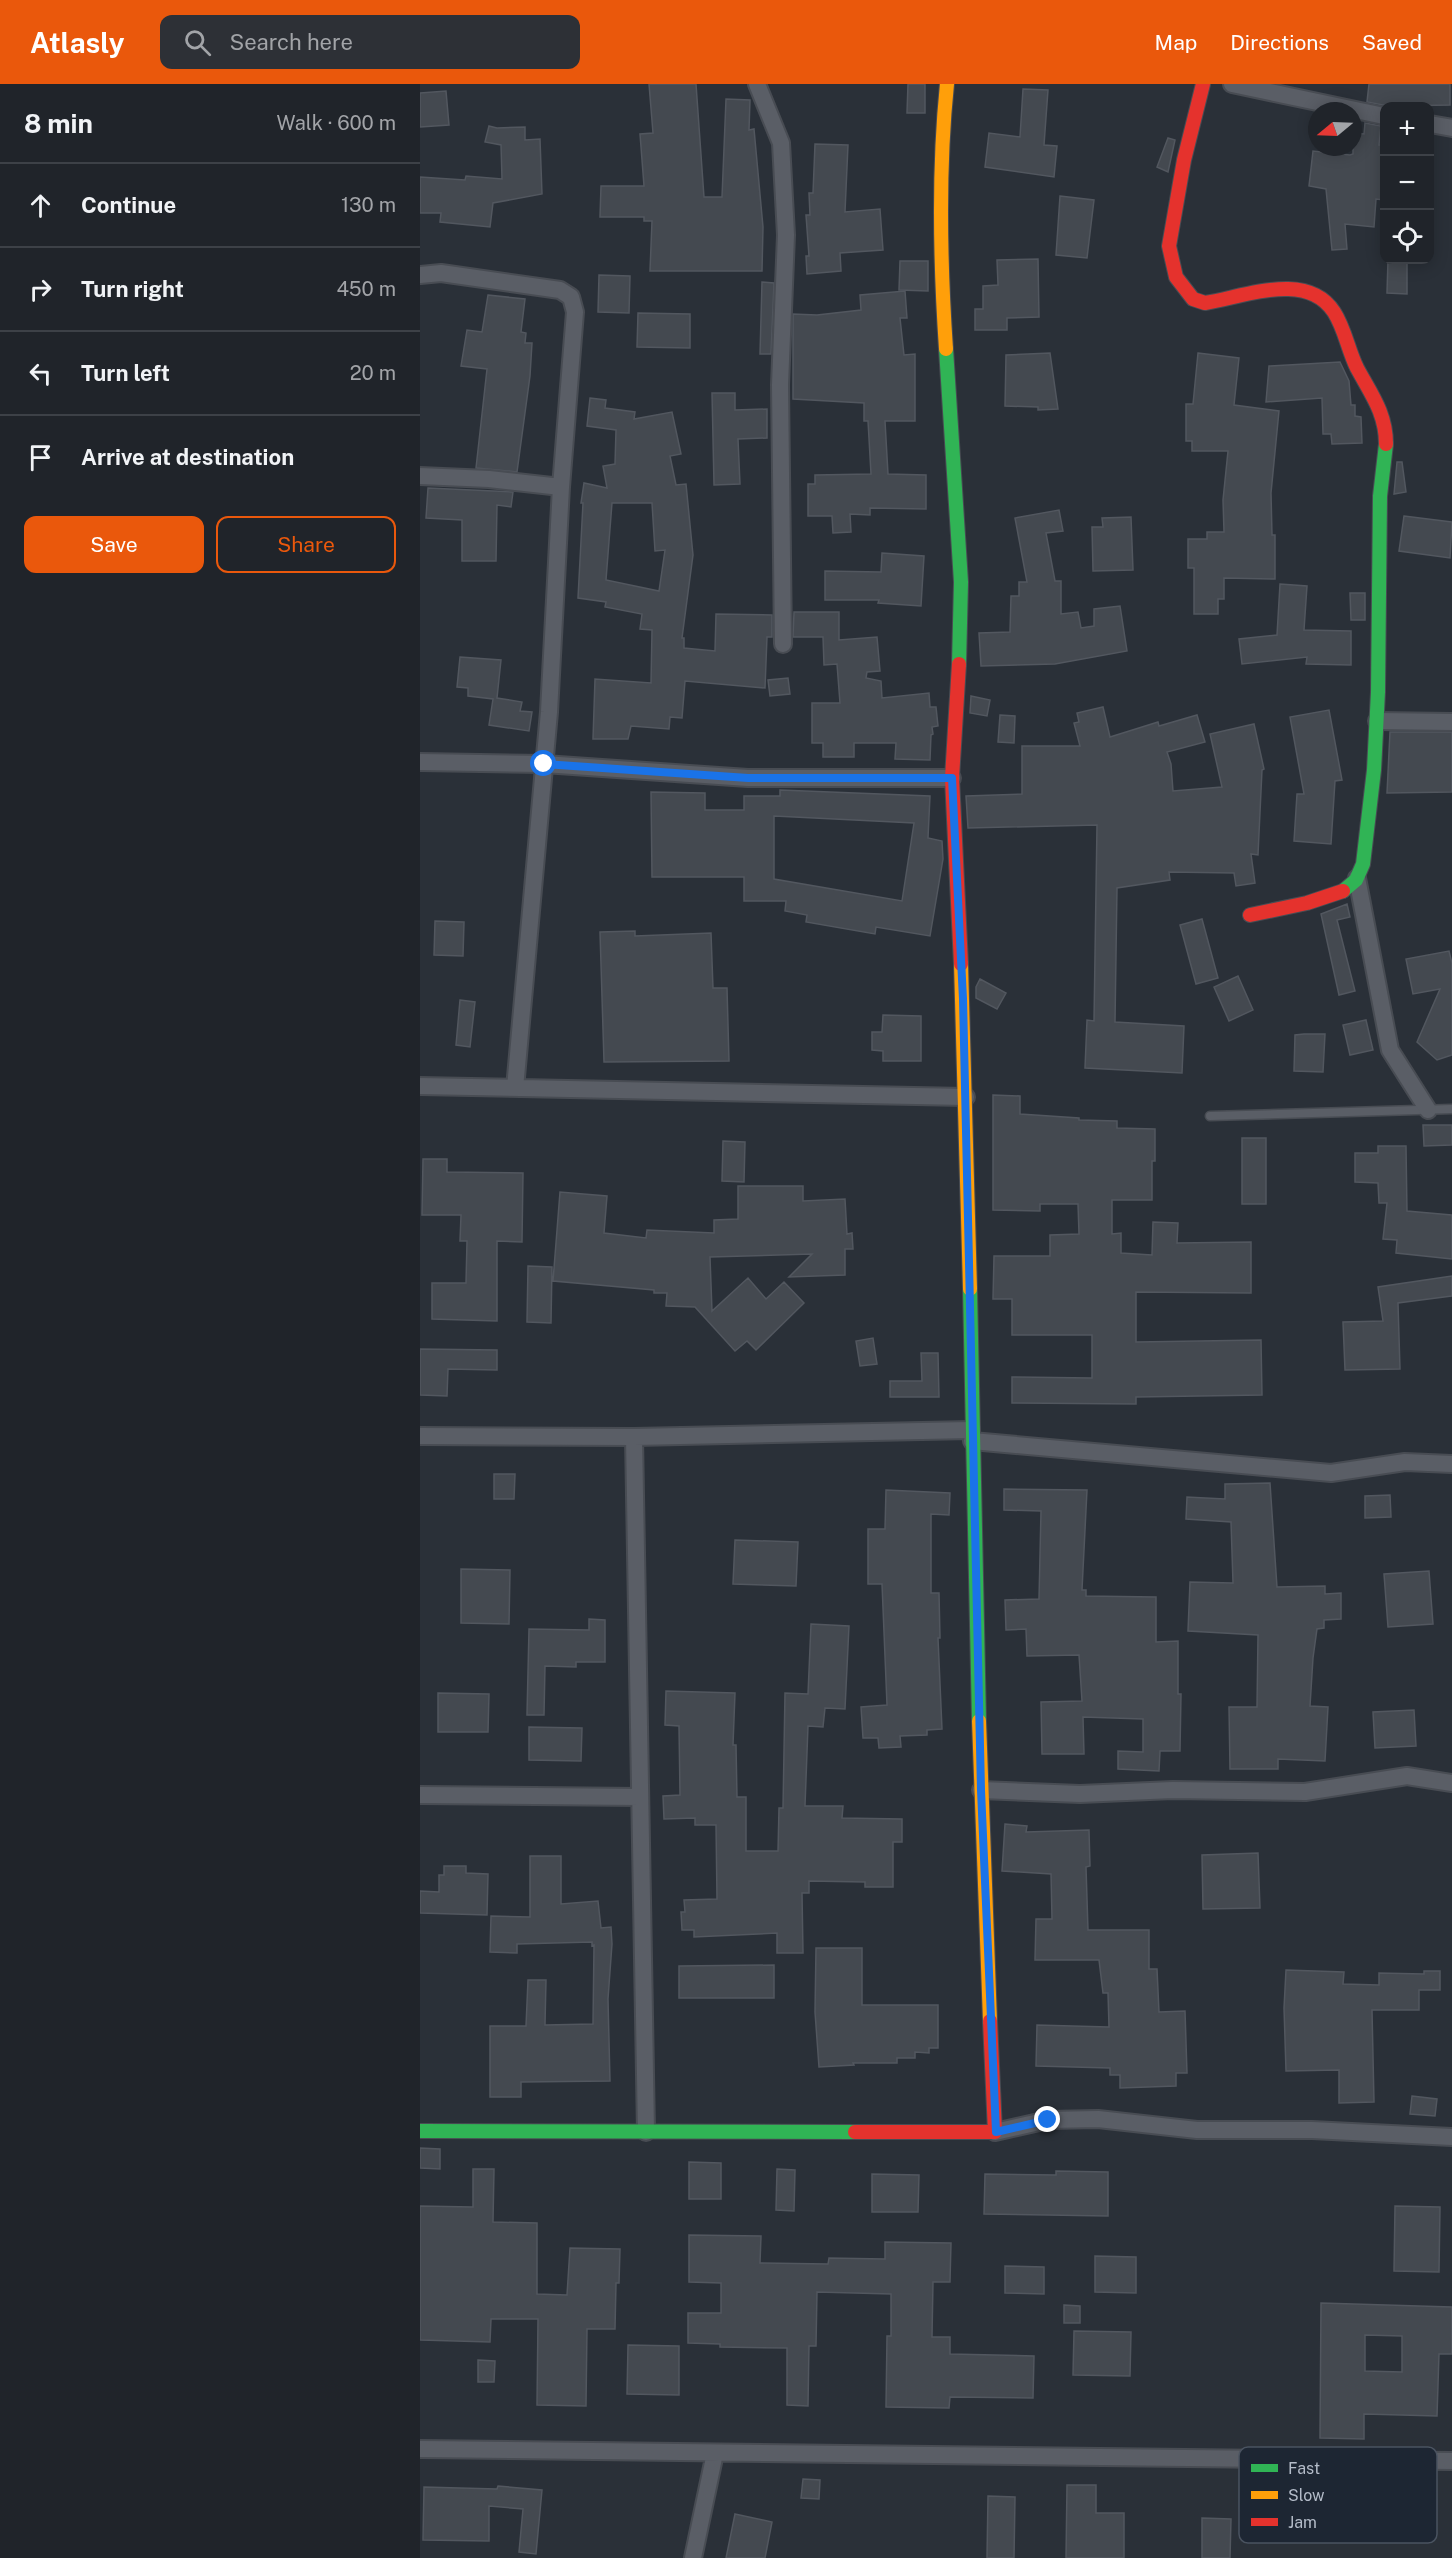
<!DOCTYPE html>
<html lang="en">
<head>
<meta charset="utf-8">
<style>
  :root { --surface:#20242a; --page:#2d3036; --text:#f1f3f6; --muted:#a2a4a8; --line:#3d4147; --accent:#ea580c }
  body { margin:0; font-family:"Public Sans",sans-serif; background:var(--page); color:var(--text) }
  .controls { position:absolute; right:18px; top:18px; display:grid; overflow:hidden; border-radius:12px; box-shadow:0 3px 15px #0003 }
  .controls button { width:54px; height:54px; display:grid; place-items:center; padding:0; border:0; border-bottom:2px solid var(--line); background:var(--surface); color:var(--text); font:30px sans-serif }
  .compass { position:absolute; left:888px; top:18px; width:54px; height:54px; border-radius:50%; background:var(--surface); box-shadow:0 3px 15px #0003; rotate:251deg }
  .stop { position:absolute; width:18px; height:18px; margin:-14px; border:4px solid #1a73e8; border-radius:50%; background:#fff }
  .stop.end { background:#1a73e8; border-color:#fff; box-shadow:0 2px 6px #0008 }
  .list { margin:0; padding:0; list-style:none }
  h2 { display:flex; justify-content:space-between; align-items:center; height:78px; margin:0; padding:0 24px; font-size:26px }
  h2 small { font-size:20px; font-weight:400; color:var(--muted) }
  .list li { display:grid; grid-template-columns:39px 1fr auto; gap:18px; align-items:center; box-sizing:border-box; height:84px; padding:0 24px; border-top:2px solid var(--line) }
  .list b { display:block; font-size:22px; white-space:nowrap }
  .list em { font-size:20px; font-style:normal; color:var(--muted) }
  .actions { display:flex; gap:12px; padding:18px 24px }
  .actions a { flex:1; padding:14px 0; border:2px solid var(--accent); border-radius:12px; text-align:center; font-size:21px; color:var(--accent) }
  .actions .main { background:var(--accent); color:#fff }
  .icon { flex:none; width:33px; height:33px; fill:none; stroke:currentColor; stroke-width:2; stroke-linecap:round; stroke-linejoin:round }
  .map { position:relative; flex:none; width:1032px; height:2474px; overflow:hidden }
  header { display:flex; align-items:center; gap:36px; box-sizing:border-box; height:84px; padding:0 30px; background:var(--accent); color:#fff }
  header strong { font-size:28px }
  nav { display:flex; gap:33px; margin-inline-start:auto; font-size:21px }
  .search { width:420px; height:54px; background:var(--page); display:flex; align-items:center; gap:15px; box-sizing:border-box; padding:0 21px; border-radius:12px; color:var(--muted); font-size:22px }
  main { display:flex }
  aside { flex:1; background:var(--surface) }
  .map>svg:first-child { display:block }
  .building { fill:#444950; stroke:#52575f; stroke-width:1.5; fill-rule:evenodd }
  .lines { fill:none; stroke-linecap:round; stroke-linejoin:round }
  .lane-casing { stroke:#484c53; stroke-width:11 }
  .street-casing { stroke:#484c53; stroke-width:20 }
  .fast-casing { stroke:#484c53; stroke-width:16 }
  .slow-casing { stroke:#484c53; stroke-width:16 }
  .jam-casing { stroke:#484c53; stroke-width:16 }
  .lane { stroke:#5a5e66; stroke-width:8 }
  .street { stroke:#5a5e66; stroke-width:16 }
  .fast { stroke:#30b455; stroke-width:14 }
  .slow { stroke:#ff9f0a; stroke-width:14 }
  .jam { stroke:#e5322d; stroke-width:14 }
  .route { stroke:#1a73e8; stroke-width:8 }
  .key { fill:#1d2633; stroke:#4a5360; stroke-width:1.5 }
  .key-label { font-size:16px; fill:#b4bcc9 }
</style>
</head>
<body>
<header>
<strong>Atlasly</strong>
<div class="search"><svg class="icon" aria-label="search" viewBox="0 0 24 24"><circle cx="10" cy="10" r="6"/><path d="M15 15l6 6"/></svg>Search here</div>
<nav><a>Map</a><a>Directions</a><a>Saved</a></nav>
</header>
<main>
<aside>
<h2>8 min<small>Walk · 600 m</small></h2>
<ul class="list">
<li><svg class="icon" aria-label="ahead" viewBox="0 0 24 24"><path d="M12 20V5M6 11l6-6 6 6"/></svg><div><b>Continue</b></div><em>130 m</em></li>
<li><svg class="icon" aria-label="right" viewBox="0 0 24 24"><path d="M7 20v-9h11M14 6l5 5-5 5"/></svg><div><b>Turn right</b></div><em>450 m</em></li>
<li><svg class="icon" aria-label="left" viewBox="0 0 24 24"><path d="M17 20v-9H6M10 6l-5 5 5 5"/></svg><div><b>Turn left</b></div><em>20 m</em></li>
<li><svg class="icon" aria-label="arrive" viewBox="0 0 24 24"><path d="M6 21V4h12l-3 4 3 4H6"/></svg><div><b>Arrive at destination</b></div></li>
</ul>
<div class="actions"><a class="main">Save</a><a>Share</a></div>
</aside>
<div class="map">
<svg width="1032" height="2474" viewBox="0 0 1032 2474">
  <rect width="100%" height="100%" fill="#2a3038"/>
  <!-- building -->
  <path class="building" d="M229,0H276L284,113H302L306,15L330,16L329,46L334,45L343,143L342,187H230L232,137H224V133H180L181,102H224L220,50L233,49Z
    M488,0H505V29H487Z
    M949,0H1030V21L968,22L947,18Z
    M603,5L628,6L624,61L637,62L634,93L565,83L569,49L600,53Z
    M26,7L29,41L0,43V9Z
    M945,39L961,42L959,61H964V116L956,115L954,143L925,140L927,165L912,166L906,105L889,102L893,67L930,71L933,70V49L944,50Z
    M69,42L77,44L105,43V56L120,55L122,110L73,119L70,143L20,138L21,129H0V93L45,96L46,92L82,95L81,61L65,58Z
    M748,54L755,56L748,88L737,83Z
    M395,60L428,61L425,128L460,125L463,166L420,169L421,187L387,190L386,172H389L386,131H390L389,109H393Z
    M640,112L674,116L667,174L636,171Z
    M618,175L619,233L587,234V246H555V225H563V202L578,201L577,176Z
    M968,176H987V210L967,209Z
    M480,177H508V207L479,206Z
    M179,191L210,192L209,229L178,228Z
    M342,198L354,199L351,270H340Z
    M485,207L487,234H480L484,271L495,270V337H465L468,390L506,391V425L450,424V431L430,430L431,448L413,449L412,432H388V400H395V391L451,390L448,337H444V319L373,315V230L397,231L441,226L440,211Z
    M68,211L105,215L101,248L106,249L105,259H112L110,292L97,388L56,384L67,285L41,282L47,246L62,248Z
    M218,229L270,230V264L217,263Z
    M630,269L638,325L618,326V323L585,322L586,271Z
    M778,269L819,274L814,321L859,327L851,409L852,451H855V495L804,494V515H798V530H774V484H768V455H787V448H804L803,416L808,367H772V357H766V320H773Z
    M920,278L929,297L931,321H935V332L941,333L942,359L912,360L911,350H903L902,314L846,318L849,282Z
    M292,309H315V326L347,325V354L318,355L320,400L294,401Z
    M170,314L186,316L185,324L215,328L214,335L252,328L261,370L250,372L256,401L266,400L273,471L262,554H264V564L295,567L296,530L352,531V553H347L345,604L265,597L262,634L250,633L249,645L211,642L208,655H173L175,595L231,599L232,546L220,545L222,530L185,523L186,518L158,514L163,419H161L164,399L187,404L183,382L195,380L196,346L167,342ZM192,419H232L235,467L245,466L239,507L186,496Z
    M977,378H982L986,408L974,410Z
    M8,404L93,408L91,423L77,421L76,477H42V436L6,434Z
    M639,426L643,447L626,449L635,497H641V530L658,528L661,544L674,542V525L700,522L707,567L635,580L561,582L559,549L590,548L591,512H599V498H607L595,434Z
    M984,432L1032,438L1030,474L979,467Z
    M711,433L713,486L673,487L672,443H683L682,434Z
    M462,469L504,472L501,522L458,519L459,516H405V487L461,488Z
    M860,500L887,502L884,546L931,547V581L886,580L887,573L822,580L819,555L857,551Z
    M930,509H945V536H931Z
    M374,528H419V556L457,553L460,587L447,588L446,594L461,597L462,614L509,609L510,623H516L518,642L512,643L513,650L511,651L510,676L475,675L476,659H434V673H403V659H392V619H420L417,580L404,581L403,553H373Z
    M40,573L81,576L77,614L102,618L100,627L112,628L109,647L69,641L73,615L48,612V604L37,603Z
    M368,594L370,610L350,612L348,596Z
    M551,612L570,616L567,632L550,629Z
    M683,623L690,653L738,638L739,642L777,631L785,658L747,668L751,680L753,707L802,703L790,650L834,640L844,685L842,686L838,771L831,770L835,799L816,802L814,789L749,788L750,796L697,804L695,938L764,942L762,989L665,984L667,936L674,937L677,741L548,744L546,712L602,710V662H660L654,639L659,638L657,629Z
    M909,626L922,696L915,697L911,760L874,757L877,710H884L870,633Z
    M580,631L595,632L594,659L578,658Z
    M970,648H1032V708L967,709Z
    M360,706L510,712L508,754L522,757L523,775L510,852L456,843L455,850L386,838L387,831L365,827L366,817H324V793H232L231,708L285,709V726H324V712H360ZM354,732L494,739L482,817L354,795Z
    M927,820L930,833L917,836L935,907L919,911L901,830Z
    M782,835L798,894L776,900L760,841Z
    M15,837L44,838L43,872L14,871Z
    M215,847V852L291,849L293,904H307L309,977L184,978L180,848Z
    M1029,867L1032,879V971L1017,976L997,958L1020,905L993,910L986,875Z
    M818,892L833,926L809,937L794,903Z
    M560,895L586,909L577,925L556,914V903Z
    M40,916L55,918L50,963L36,961Z
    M463,931L501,932V977H463V967L452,966V948H462Z
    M946,936L953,966L930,971L923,941Z
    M884,950H905L903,988L874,987L875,951Z
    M573,1011L600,1012V1030L659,1034V1036L697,1037V1044L735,1045V1077H732V1116H692V1150L701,1149V1169L732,1171L733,1138L758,1139L757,1159L831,1158V1209L716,1208V1258L841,1256L842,1311L716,1313V1320L592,1319V1293L672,1294V1251H592V1215H573L574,1172H630V1151L659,1150L658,1120H620V1127L573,1126Z
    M1003,1041H1032V1061L1004,1062Z
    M822,1054H846V1120H822Z
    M303,1057L325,1058L324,1098L302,1097Z
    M958,1062H986L987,1127L1032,1131V1175L976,1169L977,1156L963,1155L967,1119H959L958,1099L935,1098V1069H958Z
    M3,1075H27V1088L103,1089L102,1158L77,1157V1237L12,1235V1199H46L47,1157H40L41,1131H2Z
    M318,1102H383V1117L425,1115L427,1150L432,1149L433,1165H425V1191L369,1193L392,1170L290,1173L292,1227L328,1194L346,1215L364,1198L384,1219L336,1266L327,1257L315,1267L275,1223L246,1222L247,1209H234V1206L133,1197L140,1108L187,1112L184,1149L226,1154L227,1146L294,1149V1136L318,1135Z
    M108,1182L132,1183L131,1239L107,1238Z
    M1032,1192V1212L978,1219L980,1285L925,1286L923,1238L963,1237L958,1203Z
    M453,1254L457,1280L440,1282L436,1257Z
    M0,1265L77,1266V1286L28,1285L27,1312L0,1311Z
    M501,1269H518L519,1313H470V1297H502Z
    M74,1390H95L94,1415H74Z
    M850,1399L857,1503L905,1502V1510L921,1509V1535L904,1536V1544L897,1545L893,1574L890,1622L908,1623L905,1677L858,1675V1685H810L809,1623H837L838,1551L768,1547L770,1498L813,1499L811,1438L766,1435L767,1413L805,1415V1400Z
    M584,1405L667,1406L662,1506H666V1512L736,1513V1558L758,1557V1610H761L760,1667H740L739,1687L698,1685V1667L723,1668V1635L663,1633L664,1670H622L621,1618L662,1617L659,1571L607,1572L606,1545L586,1546L585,1516L619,1515L621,1427L584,1426Z
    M466,1406L530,1409L529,1431L511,1430V1509H519L520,1554H518L522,1645L507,1646V1651L480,1652L481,1663L459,1664L458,1654H443L441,1623L467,1621L462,1500H448V1445H465Z
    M970,1411L971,1433L945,1434V1412Z
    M315,1456L378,1458L376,1502L313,1500Z
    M41,1485L90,1486L89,1540L41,1539Z
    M1009,1487L1013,1540L968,1543L964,1490Z
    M169,1535L185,1536V1578H156V1583L125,1582L124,1631H107L109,1545L169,1546Z
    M391,1540L429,1542L425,1625L405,1624L403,1643L388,1642L385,1722H423L422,1734L482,1735V1758H473V1803H445V1798L389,1797V1809H382L383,1869H357V1849L274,1853V1846H262L261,1828H265L264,1816L297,1815L296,1741H275V1734L244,1735L243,1712L260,1711L259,1642L245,1641L246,1607L315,1609L313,1661H316L317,1713H326V1767H358L359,1724H363L365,1609L388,1610Z
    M18,1609L69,1610L68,1648H18Z
    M994,1626L996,1662L955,1664L953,1628Z
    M109,1643L162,1644L161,1677L109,1676Z
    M585,1740L607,1742L606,1748L669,1746L670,1782L666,1783L668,1846H729V1885H737L739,1928L765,1927L767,1989H756V2002L700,2004V1991H690V1984L616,1982L617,1941L689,1943L688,1909H683L679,1876H615L616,1835H632L631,1790L582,1787Z
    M838,1769L840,1824L783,1825L782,1771Z
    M110,1772H141V1820L178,1817L181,1844L191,1843L192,1860L188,1915L190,1997L101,1998V2013H70V1942H106L108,1896H126L125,1941L173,1940L174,1861L172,1862V1858L97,1860V1869L70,1868L71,1832L110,1833Z
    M24,1782H46V1789L68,1790L67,1831L0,1829V1807L19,1808V1791H24Z
    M396,1864H442V1921H518V1964H509V1969L495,1968V1974H477V1979H433L434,1981L399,1983L395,1928Z
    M354,1881V1914H259V1882Z
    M866,1886L924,1888L923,1900L959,1901V1889L1004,1890V1887H1020V1906H999V1926H952L954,2018L919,2019V1986L866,1987L864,1924Z
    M992,2012L1017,2015L1015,2032L990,2030Z
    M0,2064L20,2065V2085L0,2084Z
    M269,2078L301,2079V2115H269Z
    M53,2085H74L73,2138L117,2139V2210L147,2211L150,2164L200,2165L199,2199H196L195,2245H167L166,2322L117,2321L118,2235H71L70,2258L0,2256V2122L53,2123Z
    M357,2085L375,2086L374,2127L356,2126Z
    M636,2087L688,2088V2132L564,2130L565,2090L636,2091Z
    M452,2090L499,2091L498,2128H452Z
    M975,2122L1020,2123L1019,2188L974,2187Z
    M269,2151L341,2152L340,2179L408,2180L409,2174L465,2175V2158L531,2159L530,2198H513L512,2253H530V2270L614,2272L613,2314L530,2313L529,2324L466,2323L467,2252H471V2210L397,2208L396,2262H389L388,2322L367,2321V2264L300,2263V2260L268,2259V2229H301V2199L269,2198Z
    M675,2172L716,2173V2209L675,2208Z
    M585,2182L624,2183V2210L585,2209Z
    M901,2219L1032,2223V2270H1019L1017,2332L944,2330V2355L900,2354ZM945,2251L982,2252V2288L945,2287Z
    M644,2221L660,2222V2239H644Z
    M654,2247L711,2248L710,2292L653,2291Z
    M208,2261L259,2262V2311L207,2310Z
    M58,2276L75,2277L74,2298H58Z
    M383,2395L400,2396L399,2415L381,2414Z
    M647,2401H676V2429H704V2474H646Z
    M78,2402L122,2406L116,2470L99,2468L103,2425L69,2422V2457L3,2456L4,2403L77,2405Z
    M568,2412L595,2413L594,2474H567Z
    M315,2430L352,2438L345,2474H306Z
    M782,2434L811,2435L810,2474H782Z"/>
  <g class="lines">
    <!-- lane casing -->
    <g class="lane-casing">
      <path id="lane" d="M790,1032L1032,1025"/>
    </g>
    <!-- street casing -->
    <g class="street-casing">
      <path id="street" d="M337,0L361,59L366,151L360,301L363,560
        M812,0L964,32
        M1010,40L1032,44
        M0,191L21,189L140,206L151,213L155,228L141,403L129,628L95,1004
        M0,392L69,395L141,403
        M957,637L1032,638
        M0,678L124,680L328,694H532
        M937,794L970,966L1008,1026
        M0,1002L546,1013
        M0,1352L214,1353L551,1346
        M214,1353L226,2048
        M552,1357L911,1389L985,1378L1032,1380
        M561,1706L660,1710L753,1706L885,1708L987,1692L1032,1699
        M0,1711L220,1713
        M575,2048L628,2036L678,2035L777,2046H892L1032,2053
        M0,2365L1032,2377
        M273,2474L295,2369"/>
    </g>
    <!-- fast casing -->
    <g class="fast-casing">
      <path id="fast" d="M526,265L541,498L539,580
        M923,807L936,796L943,780L954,686L958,608L960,412L966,360
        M550,1205L559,1637
        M0,2047L435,2048"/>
    </g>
    <!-- slow casing -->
    <g class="slow-casing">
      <path id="slow" d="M526,265C520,177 518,87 527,0
        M541,880L550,1205
        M559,1637L570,1937"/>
    </g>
    <!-- jam casing -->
    <g class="jam-casing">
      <path id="jam" d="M783,0L764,76L749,162L756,193L773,215L785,219C824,213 887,186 914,228C925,245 928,266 937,284C951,310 966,329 966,360
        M539,580L532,694L541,880
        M830,831L887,819L923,807
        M435,2048H575L570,1937"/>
    </g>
    <!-- lane -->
    <use href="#lane" class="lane"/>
    <!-- street -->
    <use href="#street" class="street"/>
    <!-- fast -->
    <use href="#fast" class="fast"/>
    <!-- slow -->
    <use href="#slow" class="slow"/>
    <!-- jam -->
    <use href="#jam" class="jam"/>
  </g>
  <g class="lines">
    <!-- route -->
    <path class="route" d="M124,680L328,694H532L543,915L561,1706L576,2048L628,2036"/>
  </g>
  <!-- legend -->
  <rect x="819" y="2363" width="198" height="96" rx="9" class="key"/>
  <rect x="831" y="2380" width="27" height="8" fill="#30b455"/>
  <rect x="831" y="2407" width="27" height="8" fill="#ff9f0a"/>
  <rect x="831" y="2434" width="27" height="8" fill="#e5322d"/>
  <g class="key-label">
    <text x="868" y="2390">Fast</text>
    <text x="868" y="2417">Slow</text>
    <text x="868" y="2444">Jam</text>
  </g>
</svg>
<div class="controls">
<button>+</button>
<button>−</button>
<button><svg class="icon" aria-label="locate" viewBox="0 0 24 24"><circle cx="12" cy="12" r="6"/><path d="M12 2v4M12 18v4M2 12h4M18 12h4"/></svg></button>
</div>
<svg class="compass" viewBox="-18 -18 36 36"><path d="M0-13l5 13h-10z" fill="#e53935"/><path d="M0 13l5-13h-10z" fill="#a2a4a8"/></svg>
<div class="stop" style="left:124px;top:680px"></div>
<div class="stop end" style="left:628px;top:2036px"></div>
</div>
</main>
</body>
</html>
